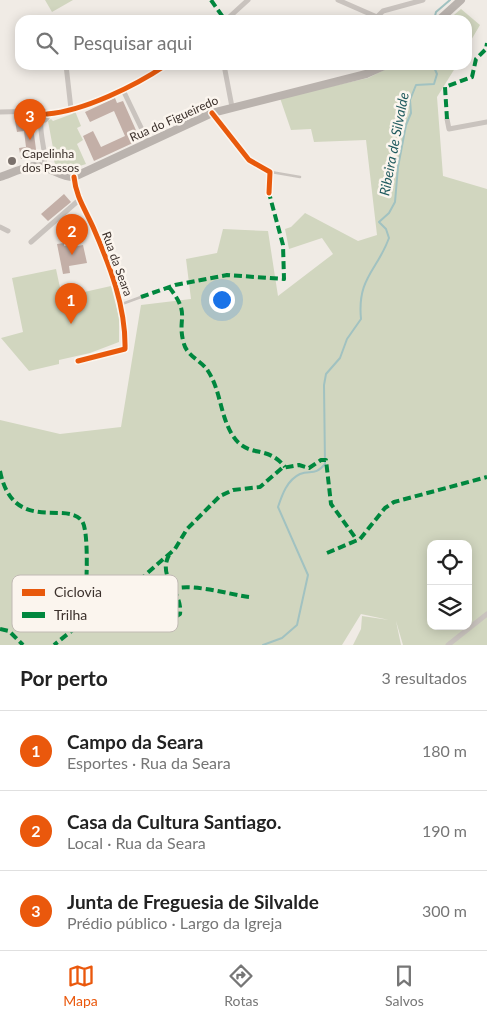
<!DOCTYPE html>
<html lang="pt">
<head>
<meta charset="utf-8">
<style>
  :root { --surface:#fff; --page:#f6f6f6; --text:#222; --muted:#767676; --line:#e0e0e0; --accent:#ea580c }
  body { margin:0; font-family:Lato,sans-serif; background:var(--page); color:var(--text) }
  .controls { position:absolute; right:15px; bottom:15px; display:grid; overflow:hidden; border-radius:10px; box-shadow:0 2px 12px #0003 }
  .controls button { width:45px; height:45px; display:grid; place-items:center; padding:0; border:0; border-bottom:1px solid var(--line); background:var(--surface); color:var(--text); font:25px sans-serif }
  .you { position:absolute; left:221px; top:299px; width:18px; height:18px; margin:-12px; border:4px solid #fff; border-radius:50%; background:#1a73e8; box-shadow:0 0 0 8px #1a73e833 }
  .badge { display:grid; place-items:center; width:32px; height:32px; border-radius:50%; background:var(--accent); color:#fff; font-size:16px; font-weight:700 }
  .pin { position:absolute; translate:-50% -41px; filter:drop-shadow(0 1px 2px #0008) }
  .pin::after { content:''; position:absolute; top:26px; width:18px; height:15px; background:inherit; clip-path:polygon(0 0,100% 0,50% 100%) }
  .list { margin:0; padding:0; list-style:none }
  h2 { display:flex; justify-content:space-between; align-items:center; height:65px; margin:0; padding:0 20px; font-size:21px }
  h2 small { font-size:16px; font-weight:400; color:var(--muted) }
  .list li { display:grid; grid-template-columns:32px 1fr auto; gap:15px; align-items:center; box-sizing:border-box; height:80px; padding:0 20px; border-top:1px solid var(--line) }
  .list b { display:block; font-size:19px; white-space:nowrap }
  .list p { margin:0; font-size:16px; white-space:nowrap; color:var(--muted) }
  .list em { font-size:16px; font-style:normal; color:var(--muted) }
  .icon { flex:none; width:28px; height:28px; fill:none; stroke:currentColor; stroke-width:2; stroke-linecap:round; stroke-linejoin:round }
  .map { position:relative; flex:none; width:487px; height:645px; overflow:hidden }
  .search { position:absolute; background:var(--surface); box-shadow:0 2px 12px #0003; left:15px; right:15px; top:15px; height:55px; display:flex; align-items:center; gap:12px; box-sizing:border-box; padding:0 18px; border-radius:15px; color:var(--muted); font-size:19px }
  .sheet { height:305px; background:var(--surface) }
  nav { display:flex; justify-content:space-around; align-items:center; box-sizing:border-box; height:70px; border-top:1px solid var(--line); background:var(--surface); font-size:14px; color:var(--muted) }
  nav a { display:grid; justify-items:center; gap:2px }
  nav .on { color:var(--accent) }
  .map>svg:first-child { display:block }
  .green { fill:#d1d6bf; fill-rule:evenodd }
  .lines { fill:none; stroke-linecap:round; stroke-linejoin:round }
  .stream { stroke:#a1c2c1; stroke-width:2 }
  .building { fill:#c3afa7 }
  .lane { stroke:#c9c3be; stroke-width:2.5 }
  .street { stroke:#c9c3be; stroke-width:5 }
  .secondary { stroke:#bab3ae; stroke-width:8 }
  .quiet { stroke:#00873e; stroke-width:4; stroke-dasharray:8 4; stroke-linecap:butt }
  .cycleway-casing { stroke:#fbf5ee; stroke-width:8 }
  .cycleway { stroke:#e8590c; stroke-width:5 }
  .poi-dot { fill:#7a716c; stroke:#fbf5ee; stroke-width:2 }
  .labels { text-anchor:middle; stroke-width:5; stroke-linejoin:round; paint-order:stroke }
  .street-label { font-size:12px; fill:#3b302b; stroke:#fbf5ee }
  .poi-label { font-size:12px; fill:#3b302b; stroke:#fbf5ee; text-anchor:start }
  .water-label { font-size:14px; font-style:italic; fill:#1f5a5e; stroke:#fbf5ee }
  .key { fill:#fbf5ee; stroke:#c1bab4; stroke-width:1 }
  .key-label { font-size:14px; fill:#3b302b }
</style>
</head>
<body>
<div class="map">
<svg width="487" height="645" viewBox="0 0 487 645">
  <rect width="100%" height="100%" fill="#f0ebe5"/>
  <!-- green -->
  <path class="green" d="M45,0H73L52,12Z
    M461,9L480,25L467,47V20H448Z
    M394,65H457L437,97L443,176L487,189V645H403L396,621L401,645H353L361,629L362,616L389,620L361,614L342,645H0V420L60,434L121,427L141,305L191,299L186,259L217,253L223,229L268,231L278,296L333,254L322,238L289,249L285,229L291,227L305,213L358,241L377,235L366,140L314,142L311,129L291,130L280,98L368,78ZM431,544H468V626H431Z
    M75,111L81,126L77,128L83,140L77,144L86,164L67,170L55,164L51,149L53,148L48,121L51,119L53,121L72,114Z
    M56,269L62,297L111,286L119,317V342L90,353L59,360V364L29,371L1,338L23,332L12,278Z"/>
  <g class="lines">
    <!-- stream -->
    <path class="stream" d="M434,20L436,12L450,0
      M263,645L282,638L297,625L308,575L278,507C282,495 287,480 300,474C311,470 315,476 325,464L324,385L326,374L340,358L347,339L361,319C357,278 377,271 389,238L386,229L379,222L389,213L395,202L398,167L406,125L411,113L410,100L416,85L434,84L437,74L433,65"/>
  </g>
  <!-- building -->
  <path class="building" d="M115,98L117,103L123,101L139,137L134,139L135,142L94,161L83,136L93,131L101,147L125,136L114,111L90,122L85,112Z
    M32,119L37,157L21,159L19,148L26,147L24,131L17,132L15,121Z
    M64,194L71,202L48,221L41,214Z
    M64,243V246L73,244V247L83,245L87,263L69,266L70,273L63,274L57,244Z"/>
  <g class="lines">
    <!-- lane -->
    <path class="lane" d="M271,172L300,177
      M100,246L110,242
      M122,304L141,297"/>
    <!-- street -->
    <path class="street" d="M338,0L377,17
      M377,17L383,11L423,0
      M226,20L248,0
      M66,65L71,109
      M224,65L232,107
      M123,90L148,142
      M38.5 116a4.5 4.5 0 1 1 9 0a4.5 4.5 0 1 1-9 0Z
      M0,112L42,111
      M212,113L249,160L270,172L269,193
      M47,114C84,111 135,86 166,65
      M447,119L449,129L487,122
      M41,120C39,136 47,151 44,167
      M74,177C76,197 85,209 93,227C110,266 126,307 125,349L78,361
      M0,227L8,231
      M31,242L79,200
      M448,645L487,614"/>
    <!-- secondary -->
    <path class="secondary" d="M439,20L461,0
      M0,177C13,173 30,163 43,167C55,170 61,177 74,177L212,113L366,74L386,65"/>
    <!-- quiet -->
    <path class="quiet" d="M211,0L225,20
      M447,119L445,87L472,77L476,59L486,49L487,43
      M169,287C192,316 176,317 184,344C187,356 202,361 208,371C221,391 220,416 233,436C248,459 267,444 285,467
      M141,297L175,285L227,275L284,279L283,245L269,193
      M0,471C13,535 67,500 82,521C90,532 86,600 84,616L79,625L54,645
      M327,553L360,539L385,508L394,502L487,477
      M249,597C231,595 180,579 167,593C160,600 156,611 152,620L137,618L116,622L105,621L128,600L145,575L175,549L187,529L220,496L233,490L260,487L282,468L299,465L309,468L321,460H326L331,504L357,540
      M152,620H170L180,614C183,591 157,578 169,555
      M0,629L9,631L23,645"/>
    <!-- cycleway casing -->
    <g class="cycleway-casing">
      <path id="cycleway" d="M212,113L249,160L270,172L269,193
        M47,114C84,111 135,86 166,65
        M74,177C76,197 85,209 93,227C110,266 126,307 125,349L78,361"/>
    </g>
    <!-- cycleway -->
    <use href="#cycleway" class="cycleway"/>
  </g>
  <!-- markers -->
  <circle class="poi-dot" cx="12" cy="161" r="5"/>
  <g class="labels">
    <!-- street labels -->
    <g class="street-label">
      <text transform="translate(174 119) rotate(-24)" y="4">Rua do Figueiredo</text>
      <text transform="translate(117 264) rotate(70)" y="4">Rua da Seara</text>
    </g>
    <!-- poi labels -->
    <g class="poi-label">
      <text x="22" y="158">Capelinha<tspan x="22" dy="14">dos Passos</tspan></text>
    </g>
    <!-- water labels -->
    <g class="water-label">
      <text transform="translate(394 144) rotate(-79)" y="5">Ribeira de Silvalde</text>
    </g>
  </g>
  <!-- legend -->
  <rect x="12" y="575" width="166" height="57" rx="8" class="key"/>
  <rect x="22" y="589" width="23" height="7" fill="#e8590c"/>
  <rect x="22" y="612" width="23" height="6" fill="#00873e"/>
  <g class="key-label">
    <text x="54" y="597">Ciclovia</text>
    <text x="54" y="620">Trilha</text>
  </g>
</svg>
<div class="controls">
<button><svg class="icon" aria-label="locate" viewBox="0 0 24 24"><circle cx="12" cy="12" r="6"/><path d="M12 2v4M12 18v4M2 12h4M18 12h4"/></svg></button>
<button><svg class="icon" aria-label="layers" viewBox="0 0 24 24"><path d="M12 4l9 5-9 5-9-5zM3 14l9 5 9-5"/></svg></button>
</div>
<div class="you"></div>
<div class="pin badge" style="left:71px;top:324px">1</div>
<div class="pin badge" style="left:72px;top:255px">2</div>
<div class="pin badge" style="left:30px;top:140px">3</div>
<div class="search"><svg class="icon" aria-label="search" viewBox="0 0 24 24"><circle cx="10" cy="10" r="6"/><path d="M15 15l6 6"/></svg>Pesquisar aqui</div>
</div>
<section class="sheet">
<h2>Por perto<small>3 resultados</small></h2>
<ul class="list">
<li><span class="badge">1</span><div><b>Campo da Seara</b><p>Esportes · Rua da Seara</p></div><em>180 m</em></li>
<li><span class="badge">2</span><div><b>Casa da Cultura Santiago.</b><p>Local · Rua da Seara</p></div><em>190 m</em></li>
<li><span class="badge">3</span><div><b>Junta de Freguesia de Silvalde</b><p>Prédio público · Largo da Igreja</p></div><em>300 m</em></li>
</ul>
</section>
<nav>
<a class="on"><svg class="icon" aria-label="map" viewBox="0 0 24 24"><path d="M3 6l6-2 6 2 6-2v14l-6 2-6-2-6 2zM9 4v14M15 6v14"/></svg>Mapa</a>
<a><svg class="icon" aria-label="directions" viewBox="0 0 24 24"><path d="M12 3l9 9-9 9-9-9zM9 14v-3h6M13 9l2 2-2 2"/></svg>Rotas</a>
<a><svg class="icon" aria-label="saved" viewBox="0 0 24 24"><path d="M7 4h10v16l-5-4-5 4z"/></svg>Salvos</a>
</nav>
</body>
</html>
